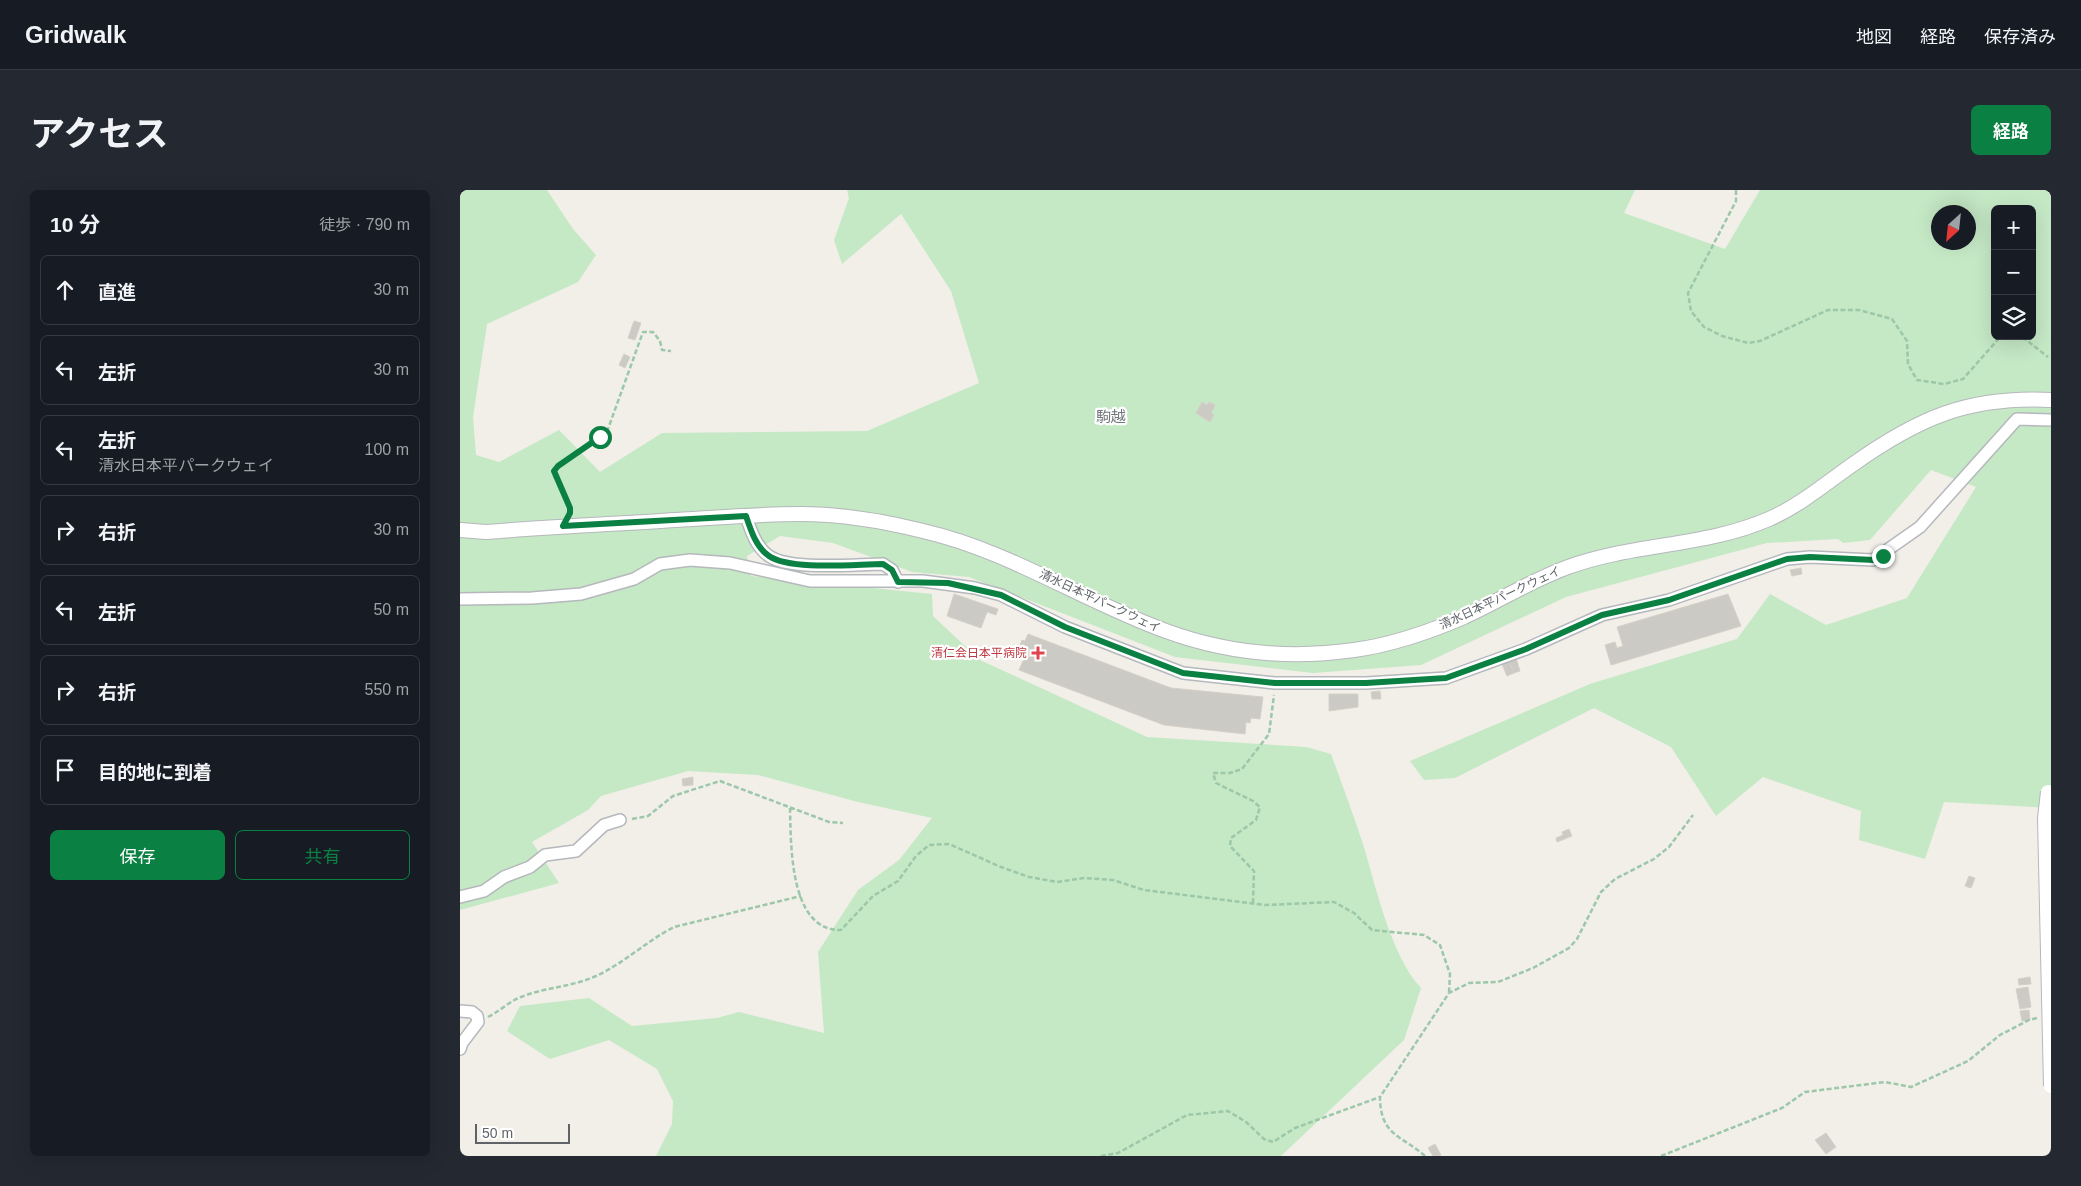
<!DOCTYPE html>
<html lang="ja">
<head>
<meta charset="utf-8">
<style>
  :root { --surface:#171b24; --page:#242831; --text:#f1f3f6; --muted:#9ea1a6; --line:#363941; --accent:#0b8043 }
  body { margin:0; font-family:Arial,"Noto Sans JP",sans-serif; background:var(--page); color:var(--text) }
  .controls { position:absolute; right:15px; top:15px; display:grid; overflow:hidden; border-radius:8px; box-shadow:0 5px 20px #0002 }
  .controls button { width:45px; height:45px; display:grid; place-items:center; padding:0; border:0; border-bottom:1px solid var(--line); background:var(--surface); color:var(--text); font:25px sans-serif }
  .compass { position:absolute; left:1471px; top:15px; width:45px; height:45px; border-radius:50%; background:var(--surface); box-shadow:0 5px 20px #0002; rotate:207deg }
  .scale { position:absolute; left:15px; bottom:12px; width:95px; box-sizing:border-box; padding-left:5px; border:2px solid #5f6368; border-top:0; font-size:14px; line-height:18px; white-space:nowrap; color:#5f6368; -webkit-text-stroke:4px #fff; paint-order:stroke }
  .stop { position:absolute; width:15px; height:15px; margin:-11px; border:4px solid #0b8043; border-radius:50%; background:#fff }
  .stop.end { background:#0b8043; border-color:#fff; box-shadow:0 1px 5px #0008 }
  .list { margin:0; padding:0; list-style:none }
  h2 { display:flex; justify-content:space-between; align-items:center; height:65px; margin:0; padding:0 20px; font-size:21px }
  h2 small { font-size:16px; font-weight:400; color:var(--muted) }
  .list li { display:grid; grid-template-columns:32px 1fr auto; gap:15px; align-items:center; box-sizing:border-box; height:70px; margin:0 10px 10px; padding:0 10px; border:1px solid var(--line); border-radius:8px }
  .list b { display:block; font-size:19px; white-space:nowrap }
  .list p { margin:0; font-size:16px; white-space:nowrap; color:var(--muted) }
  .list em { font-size:16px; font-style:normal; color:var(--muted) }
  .actions { display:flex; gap:10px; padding:15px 20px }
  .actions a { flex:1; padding:11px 0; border:1px solid var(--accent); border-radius:8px; text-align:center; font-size:18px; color:var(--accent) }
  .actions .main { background:var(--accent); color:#fff }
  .icon { flex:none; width:28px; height:28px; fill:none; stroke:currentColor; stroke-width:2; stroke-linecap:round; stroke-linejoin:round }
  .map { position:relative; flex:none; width:1591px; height:966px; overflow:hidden; border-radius:8px }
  header { display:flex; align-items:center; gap:30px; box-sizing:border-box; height:70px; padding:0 25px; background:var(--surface); border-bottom:1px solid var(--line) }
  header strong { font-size:24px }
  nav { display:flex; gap:28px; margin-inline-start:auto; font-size:18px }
  .intro { display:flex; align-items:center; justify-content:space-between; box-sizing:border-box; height:120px; padding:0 30px }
  h1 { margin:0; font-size:35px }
  .button { padding:12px 22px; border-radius:8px; background:var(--accent); color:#fff; font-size:18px; font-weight:700 }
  main { display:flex; gap:30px; padding:0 30px }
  aside { flex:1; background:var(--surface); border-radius:8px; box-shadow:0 5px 20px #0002 }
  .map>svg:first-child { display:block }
  .green { fill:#c5e8c5; fill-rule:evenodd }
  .building { fill:#cccac5; stroke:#d6d1c6 }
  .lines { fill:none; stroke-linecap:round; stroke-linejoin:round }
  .minor-casing { stroke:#b5b8bc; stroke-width:14 }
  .tertiary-casing { stroke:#b5b8bc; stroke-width:16 }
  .path { stroke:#9cc7a9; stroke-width:2.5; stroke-dasharray:5 2.5; stroke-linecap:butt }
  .minor { stroke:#fff; stroke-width:11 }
  .tertiary { stroke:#fff; stroke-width:14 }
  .tertiary-bridge-casing { stroke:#b5b8bc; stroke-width:16; stroke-linecap:butt }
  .tertiary-bridge { stroke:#fff; stroke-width:14 }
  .route { stroke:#0b8043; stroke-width:6 }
  .health-dot { fill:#e0444e; stroke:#fff; stroke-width:2 }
  .labels { text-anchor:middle; stroke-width:4.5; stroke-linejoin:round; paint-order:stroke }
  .street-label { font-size:12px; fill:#5f6368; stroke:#fff }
  .health-label { font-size:12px; fill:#be3a42; stroke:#fff; text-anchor:end }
  .quarter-label { font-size:15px; fill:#70757a; stroke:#fff }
</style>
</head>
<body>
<header>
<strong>Gridwalk</strong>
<nav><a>地図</a><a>経路</a><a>保存済み</a></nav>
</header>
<div class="intro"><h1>アクセス</h1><a class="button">経路</a></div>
<main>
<aside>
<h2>10 分<small>徒歩 · 790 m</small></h2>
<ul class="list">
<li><svg class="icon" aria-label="ahead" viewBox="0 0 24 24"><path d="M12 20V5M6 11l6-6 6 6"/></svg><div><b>直進</b></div><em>30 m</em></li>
<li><svg class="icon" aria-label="left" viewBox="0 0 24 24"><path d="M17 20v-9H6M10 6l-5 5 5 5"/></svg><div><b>左折</b></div><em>30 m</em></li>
<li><svg class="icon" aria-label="left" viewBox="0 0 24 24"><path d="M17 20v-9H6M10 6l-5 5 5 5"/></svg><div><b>左折</b><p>清水日本平パークウェイ</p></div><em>100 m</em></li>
<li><svg class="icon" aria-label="right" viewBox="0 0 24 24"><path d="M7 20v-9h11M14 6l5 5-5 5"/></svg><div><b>右折</b></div><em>30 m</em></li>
<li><svg class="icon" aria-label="left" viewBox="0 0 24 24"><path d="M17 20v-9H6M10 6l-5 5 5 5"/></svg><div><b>左折</b></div><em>50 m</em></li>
<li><svg class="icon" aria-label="right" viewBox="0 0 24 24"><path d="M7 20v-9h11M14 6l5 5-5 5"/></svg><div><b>右折</b></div><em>550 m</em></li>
<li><svg class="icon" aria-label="arrive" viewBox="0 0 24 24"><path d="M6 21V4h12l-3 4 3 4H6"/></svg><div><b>目的地に到着</b></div></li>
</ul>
<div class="actions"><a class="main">保存</a><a>共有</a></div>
</aside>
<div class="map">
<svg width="1591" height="966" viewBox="0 0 1591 966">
  <rect width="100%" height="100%" fill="#f1efe8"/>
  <!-- green -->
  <path class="green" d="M0,0H87L113,39L136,65L118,92L27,134L13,227L16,265L39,272L99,240L140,282L202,243L407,241L519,193L491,101L441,24L382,74L374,50L389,8L387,0H1175L1164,23L1265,59L1300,0H1591V618L1484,612L1465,669L1399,650L1401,621L1303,587L1256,626L1211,557L1134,518L995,588L964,590L950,571L1130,494L1277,449L1310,404L1366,435L1447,408L1516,297L1471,280L1410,350L1383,353L1378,349L1307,353L1106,407L961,475L853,483L715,467L509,387L452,382L373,353L320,346L287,366L291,386L472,404L473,426L520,470L687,547L846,557L871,564C882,594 893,624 903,654C916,697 931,766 961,798L944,850L821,966H196L212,934L213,911L197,879L149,850L90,869L47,841L60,816L129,808L172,836L257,828L279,822L364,843L358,762L398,700L439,670L472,628L398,612L298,585L228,581L141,606L128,620L72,652L99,693L0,720ZM1535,19H1572V146H1535ZM1478,22H1508V52H1478Z"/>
  <!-- building -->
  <path class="building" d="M174,131L181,133L175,150L168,148Z
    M164,164L170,167L165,178L159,175Z
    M742,212L747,215L749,212L755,215L751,223L754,225L750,232L736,223Z
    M1341,378L1342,384L1332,386L1330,380Z
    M494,404L538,419L536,425L527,422L521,438L487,426Z
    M1268,404L1281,436L1151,475L1145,455L1155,452L1157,458L1163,456L1157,437Z
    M568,444L711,498L803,507L800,529L791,528L790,533L786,532L785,544L704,535L559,480L564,469L560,467L563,461L558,460L562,450L565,451Z
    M1056,468L1060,481L1054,483L1049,471Z
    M1049,471L1054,483L1047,486L1042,474Z
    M920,501L921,509H912L911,502Z
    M869,504H898V517L869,521Z
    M233,587V595L223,596L222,589Z
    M1109,639L1112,646L1097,652L1096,648L1103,645L1102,642Z
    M1509,686L1515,688L1511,698L1505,696Z
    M1570,787L1571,794L1559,795L1558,789Z
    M1568,797L1571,817L1560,819L1556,799Z
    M1569,820L1570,830L1562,831L1560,821Z
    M1366,943L1376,957L1366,964L1355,950Z
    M975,954L981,965L979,966H973L968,958Z"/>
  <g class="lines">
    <!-- minor casing -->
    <g class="minor-casing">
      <path id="minor" d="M286,326C291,341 296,357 309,366C331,381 396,374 423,374L432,380L438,392
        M0,409L72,408L121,404L174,389L200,374L230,370L270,373L350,391H463L515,398L541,405L605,437L723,483L815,493H906L986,488L1066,459L1142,425L1209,410L1327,369L1350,367L1413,370L1460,337L1557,229L1591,230
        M0,707L24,701L44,687L70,677L85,665L116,661L144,635L160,630
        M0,821L12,822L17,826L18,832L2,853L0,859"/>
    </g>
    <!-- tertiary casing -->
    <g class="tertiary-casing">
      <path id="tertiary" d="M0,340L26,342C90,337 153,334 216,330C257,328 299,324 340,324C381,324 423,331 463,341C550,361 623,411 706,441C766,463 831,469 894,460C932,455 969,442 1004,427C1039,411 1072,390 1108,377C1174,353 1245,357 1309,329C1339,316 1365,294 1392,275C1458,228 1508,206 1591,210"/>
    </g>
    <!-- path -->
    <path class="path" d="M1276,0V11L1228,103L1231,121L1244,137L1262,146L1288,153L1300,151L1368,120H1399L1432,129L1447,151L1448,174L1457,190L1484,194L1503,189L1541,146
      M1547,146L1565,149L1588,167
      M109,324L110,318L94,286V281L98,276L148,239L183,142H193L200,151L202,160L211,161
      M330,618C331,654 329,741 381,740L413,706L438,691L456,666L469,655L489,654L541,677L569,687L597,692L624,688L653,690L684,700L805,715L874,712L894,723L912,740L964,745L980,755L990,784L989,803
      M172,629L188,626L213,606L260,591L369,632L383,633
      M793,713L794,681L770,656L771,648L796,630L800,617L793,611L756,593L753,583H770L782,579L809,544L814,505
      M28,827C40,821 50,811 61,807C86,797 112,797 136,786C164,773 187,751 214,737L341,706
      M641,966L658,963L727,925L768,921L786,932L804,949L813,952L835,938L920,907
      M965,966C943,946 920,946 920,907L989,803L1009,793L1038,792L1073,778L1109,758L1117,749L1141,702L1155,689L1194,669L1209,657L1233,625
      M1201,966L1322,918L1345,902L1425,892L1451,897L1508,871L1540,845L1569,830L1577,828"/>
    <!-- minor -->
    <use href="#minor" class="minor"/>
    <!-- tertiary -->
    <use href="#tertiary" class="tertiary"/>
    <!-- tertiary-bridge casing -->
    <g class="tertiary-bridge-casing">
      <path id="tertiary-bridge" d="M1588,602L1585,628L1591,896"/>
    </g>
    <!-- tertiary-bridge -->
    <use href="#tertiary-bridge" class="tertiary-bridge"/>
  </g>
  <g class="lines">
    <!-- route -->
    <path class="route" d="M140,247L98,276L94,281L110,318V323L103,336L286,326C291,341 296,357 309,366C331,381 396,374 423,374L432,380L438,392L488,393L541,405L605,437L723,483L815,493H906L986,488L1066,459L1142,425L1209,410L1327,369L1350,367L1414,370L1423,366"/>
  </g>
  <!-- markers -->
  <path class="health-dot" d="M575.5 455.5h5v5h5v5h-5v5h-5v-5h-5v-5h5z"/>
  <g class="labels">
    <!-- street labels -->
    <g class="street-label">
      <text transform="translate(1040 408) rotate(-25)" y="4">清水日本平パークウェイ</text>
      <text transform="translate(640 411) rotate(25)" y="4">清水日本平パークウェイ</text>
    </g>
    <!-- health labels -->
    <g class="health-label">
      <text x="567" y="467">清仁会日本平病院</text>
    </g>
    <!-- quarter labels -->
    <g class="quarter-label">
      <text x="651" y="232">駒越</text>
    </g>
  </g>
</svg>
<div class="controls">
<button>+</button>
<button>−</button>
<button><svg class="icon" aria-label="layers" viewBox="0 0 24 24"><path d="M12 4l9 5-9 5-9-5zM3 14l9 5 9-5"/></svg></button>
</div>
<svg class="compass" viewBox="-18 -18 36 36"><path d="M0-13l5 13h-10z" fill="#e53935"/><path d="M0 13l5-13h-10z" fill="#9ea1a6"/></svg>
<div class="scale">50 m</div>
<div class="stop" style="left:140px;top:247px"></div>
<div class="stop end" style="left:1423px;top:366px"></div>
</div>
</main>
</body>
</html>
